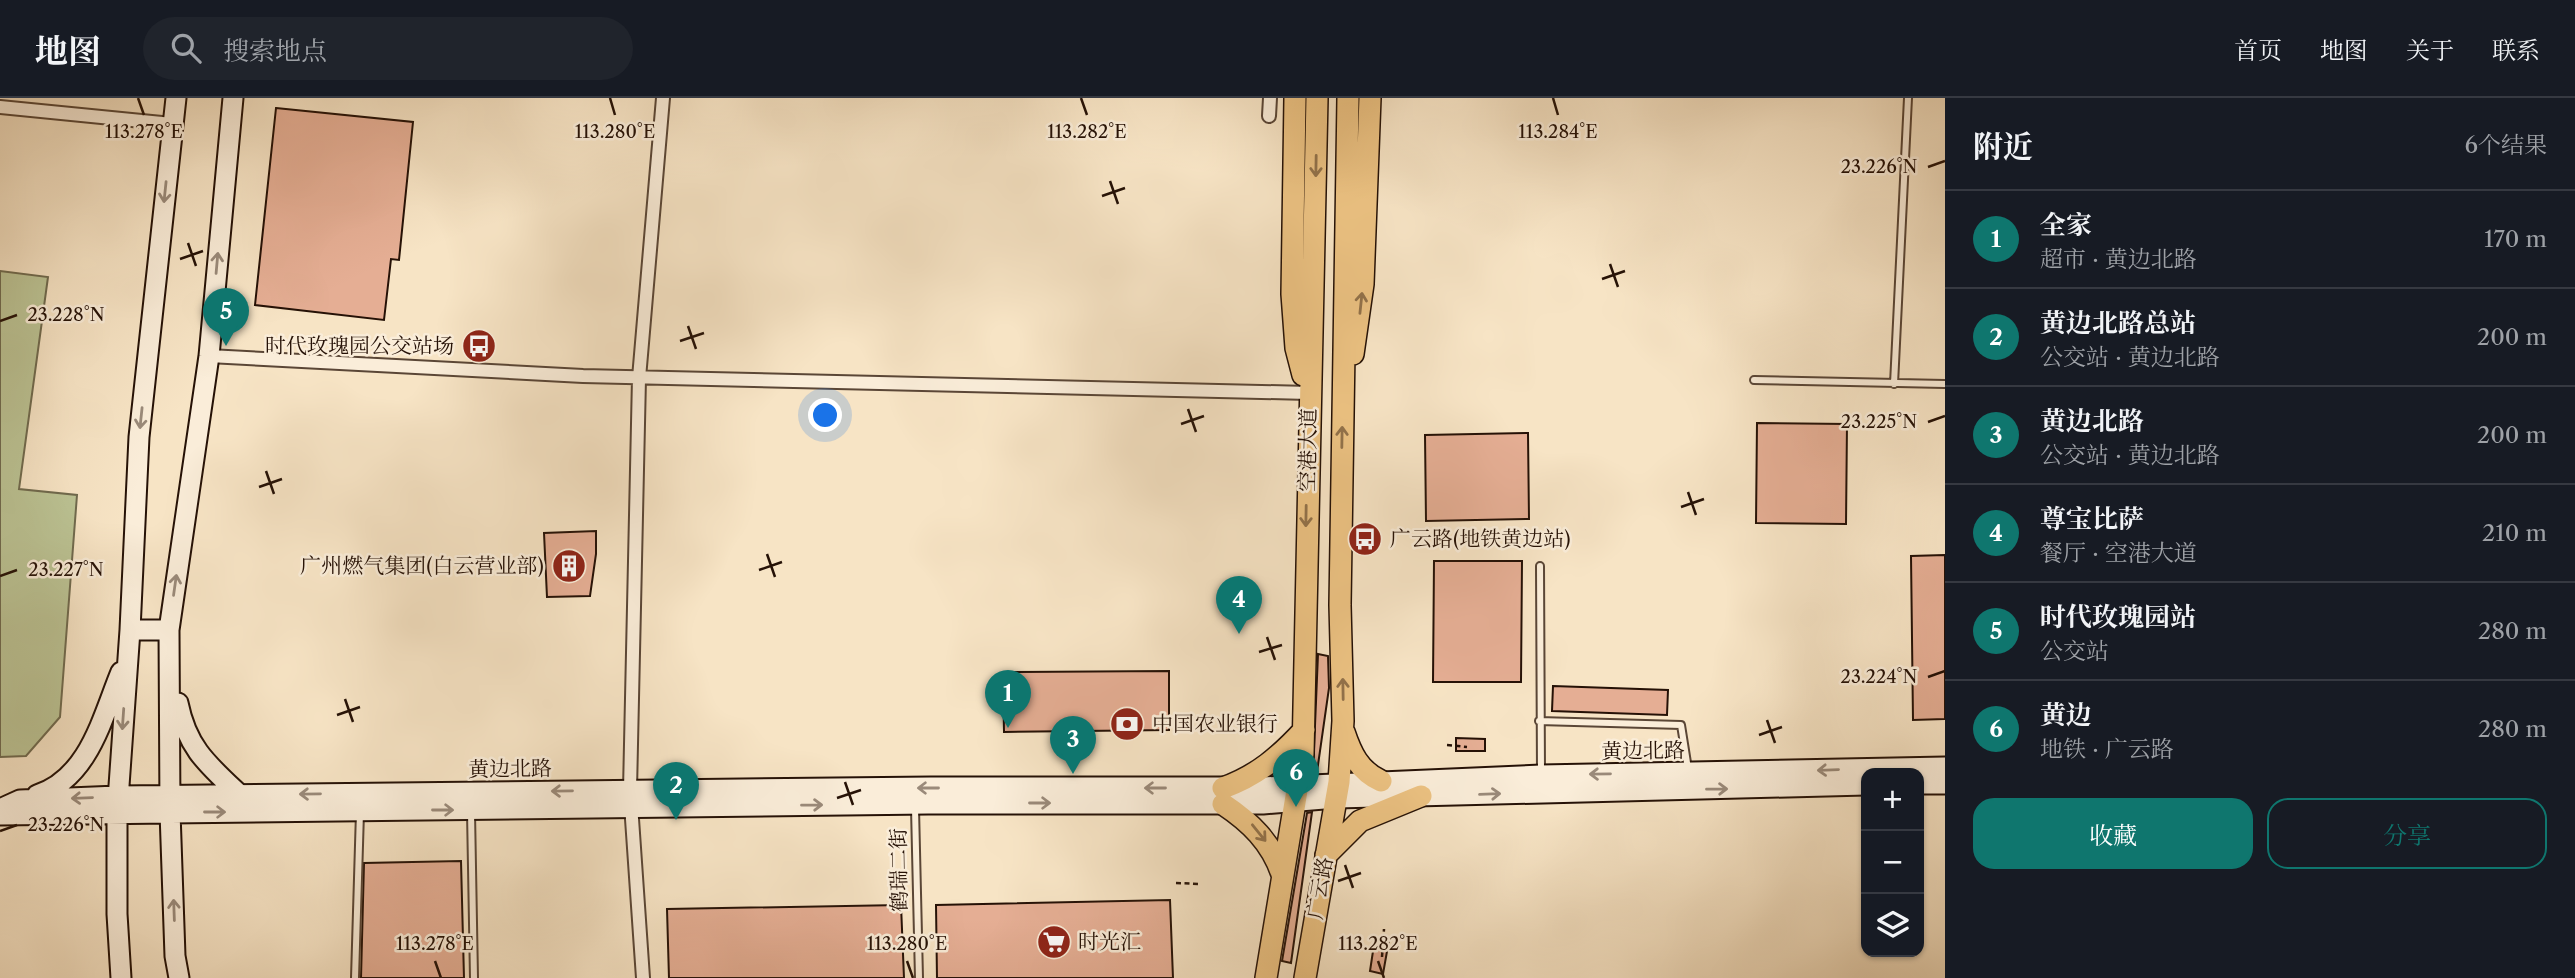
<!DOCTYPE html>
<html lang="zh">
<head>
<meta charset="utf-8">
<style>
  :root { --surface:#171b24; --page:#20242c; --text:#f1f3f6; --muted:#9ea1a6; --line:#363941; --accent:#0f766e }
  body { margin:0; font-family:"Libre Caslon Text","Noto Serif SC",serif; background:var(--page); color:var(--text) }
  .controls { position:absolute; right:21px; bottom:21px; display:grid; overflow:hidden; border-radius:14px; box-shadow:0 2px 5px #0004 }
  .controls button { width:63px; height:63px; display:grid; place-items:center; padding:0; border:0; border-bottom:2px solid var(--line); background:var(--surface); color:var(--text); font:35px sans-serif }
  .you { position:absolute; left:826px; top:318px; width:24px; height:24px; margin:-18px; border:5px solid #fff; border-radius:50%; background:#1a73e8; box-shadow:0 0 0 10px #1a73e833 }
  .badge { display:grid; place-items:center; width:46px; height:46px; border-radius:50%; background:var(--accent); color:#fff; font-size:23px; font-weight:700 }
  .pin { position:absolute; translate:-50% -58px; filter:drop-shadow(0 2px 4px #0008) }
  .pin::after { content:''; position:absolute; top:37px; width:24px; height:21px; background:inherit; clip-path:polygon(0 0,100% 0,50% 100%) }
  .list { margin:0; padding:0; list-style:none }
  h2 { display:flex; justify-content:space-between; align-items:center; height:91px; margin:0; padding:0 28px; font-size:30px }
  h2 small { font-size:23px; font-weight:400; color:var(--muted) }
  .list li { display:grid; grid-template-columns:46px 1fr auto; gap:21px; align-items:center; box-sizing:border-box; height:98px; padding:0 28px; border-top:2px solid var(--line) }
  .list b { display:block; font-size:26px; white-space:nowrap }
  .list p { margin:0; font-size:23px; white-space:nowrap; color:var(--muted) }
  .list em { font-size:23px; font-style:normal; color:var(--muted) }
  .actions { display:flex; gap:14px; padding:21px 28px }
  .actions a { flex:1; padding:16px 0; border:2px solid var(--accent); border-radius:21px; text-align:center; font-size:24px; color:var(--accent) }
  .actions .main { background:var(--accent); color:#fff }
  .icon { flex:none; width:38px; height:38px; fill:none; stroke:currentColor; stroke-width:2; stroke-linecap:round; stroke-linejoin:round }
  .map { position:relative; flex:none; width:1945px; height:880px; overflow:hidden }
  header { display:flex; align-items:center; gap:42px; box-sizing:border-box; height:98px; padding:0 35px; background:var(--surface); border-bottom:2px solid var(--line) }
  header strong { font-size:33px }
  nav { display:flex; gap:38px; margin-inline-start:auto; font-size:24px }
  .search { width:490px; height:63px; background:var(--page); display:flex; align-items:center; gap:18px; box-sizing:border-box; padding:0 24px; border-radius:38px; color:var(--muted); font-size:26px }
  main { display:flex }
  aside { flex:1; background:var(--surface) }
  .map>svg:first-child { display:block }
  .green { fill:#bcc495; stroke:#706a4e; stroke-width:2 }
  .building { fill:#e5ae94; stroke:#251106; stroke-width:2 }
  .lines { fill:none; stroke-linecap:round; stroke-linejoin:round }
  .lane-casing { stroke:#5a4636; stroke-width:10 }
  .street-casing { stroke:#5a4636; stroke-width:16 }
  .secondary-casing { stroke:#251106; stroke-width:23 }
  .primary-casing { stroke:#251106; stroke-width:24 }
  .path { stroke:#251106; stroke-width:2.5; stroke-dasharray:5 3.5; stroke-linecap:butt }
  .lane { stroke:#faedd9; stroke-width:6 }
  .street { stroke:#faedd9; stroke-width:12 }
  .secondary { stroke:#faedd9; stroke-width:19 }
  .primary { stroke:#ecc282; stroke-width:21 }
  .oneway { stroke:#92724a }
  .oneway2 { stroke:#9a8a7a }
  .ticks { fill:none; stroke:#251106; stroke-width:2.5 }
  .labels { text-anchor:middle; stroke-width:5; stroke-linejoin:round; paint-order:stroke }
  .poi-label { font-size:21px; fill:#251106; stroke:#faedd9; text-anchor:start }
  .street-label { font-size:21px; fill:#251106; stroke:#faedd9 }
  .ticks-label { font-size:18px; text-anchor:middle; fill:#251106; stroke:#faedd9; stroke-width:5; stroke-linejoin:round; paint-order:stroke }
</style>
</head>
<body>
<header>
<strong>地图</strong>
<div class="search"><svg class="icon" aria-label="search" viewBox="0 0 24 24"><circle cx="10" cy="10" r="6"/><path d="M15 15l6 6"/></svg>搜索地点</div>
<nav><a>首页</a><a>地图</a><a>关于</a><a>联系</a></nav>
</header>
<main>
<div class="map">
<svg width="1945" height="880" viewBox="0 0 1945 880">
  <rect width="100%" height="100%" fill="#f7e4c5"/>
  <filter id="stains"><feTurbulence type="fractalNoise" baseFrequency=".00286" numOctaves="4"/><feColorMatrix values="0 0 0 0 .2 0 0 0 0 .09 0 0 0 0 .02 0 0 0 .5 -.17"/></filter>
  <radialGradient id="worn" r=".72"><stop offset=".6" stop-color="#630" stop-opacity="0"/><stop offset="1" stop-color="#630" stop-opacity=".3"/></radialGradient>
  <!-- green -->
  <path class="green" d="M0,173L48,179L19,391L77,397L60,619L26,658L0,659Z"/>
  <!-- building -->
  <path class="building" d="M276,10L413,24L399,162L391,161L384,222L255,207Z
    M1757,325L1847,326L1846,426L1756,425Z
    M1528,335L1529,421L1426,423L1425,337Z
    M596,433V456L590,498L547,499L544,435Z
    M1945,457V621L1913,622L1911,458Z
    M1434,463H1522L1521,584H1433Z
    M1318,556L1328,558L1329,590L1317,674L1313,675Z
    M1169,573V632L1004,634L1003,574Z
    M1553,588L1668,592L1667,617L1552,613Z
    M1456,640L1485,641V653H1456Z
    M1312,714L1291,865L1282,863L1307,715Z
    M461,763L464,880H361L364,765Z
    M1170,802L1173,880H937L936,807Z
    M901,807L904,880H669L667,811Z
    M1375,840L1389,842L1383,876L1370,873Z"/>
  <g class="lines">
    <!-- lane casing -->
    <g class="lane-casing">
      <path id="lane" d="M1754,282L1945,286
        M1894,286L1908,0
        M1540,468L1541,673
        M1539,623L1681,627L1688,671
        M915,710L919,880
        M471,714L474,880
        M355,880L360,714"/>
    </g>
    <!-- street casing -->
    <g class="street-casing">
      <path id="street" d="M0,9L172,26
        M1269,18L1270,0
        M209,258L583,278L1309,295
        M643,880L630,692L639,280L663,0"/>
    </g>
    <!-- secondary casing -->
    <g class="secondary-casing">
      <path id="secondary" d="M130,532H169
        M178,605C187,650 208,667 240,697
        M1919,686H1945
        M37,697C89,680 102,620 121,574
        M0,711L20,702L118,698L931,689H1262L1541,677L1945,669
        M0,717L928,706H1263L1336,700L1866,687
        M121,880L117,816V716L130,532L139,339L176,0
        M179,880L175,858L170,714L169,532L209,258L233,0"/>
    </g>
    <!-- primary casing -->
    <g class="primary-casing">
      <path id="primary" d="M1295,0L1292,196L1296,250L1303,277
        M1353,256L1363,186L1370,0
        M1344,634C1351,655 1359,673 1381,683
        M1223,690C1257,678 1280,658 1304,632
        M1223,706C1250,724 1271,744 1282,776
        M1326,757L1360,723L1421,698
        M1266,880L1303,656L1317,0
        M1305,880L1339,684L1343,623L1340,507L1348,0"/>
    </g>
    <!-- path -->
    <path class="path" d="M1447,647L1467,649
      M1176,785L1200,786
      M1382,859L1384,831"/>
    <!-- lane -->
    <use href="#lane" class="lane"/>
    <!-- street -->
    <use href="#street" class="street"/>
    <!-- secondary -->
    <use href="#secondary" class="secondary"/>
    <!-- primary -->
    <use href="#primary" class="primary"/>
  </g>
  <!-- one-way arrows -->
  <defs><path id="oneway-shaft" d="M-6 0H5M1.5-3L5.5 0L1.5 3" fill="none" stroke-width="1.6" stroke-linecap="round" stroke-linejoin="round" transform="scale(1.75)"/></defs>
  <g class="oneway">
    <use href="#oneway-shaft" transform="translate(1316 68) rotate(91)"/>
    <use href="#oneway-shaft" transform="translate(1361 205) rotate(-84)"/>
    <use href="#oneway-shaft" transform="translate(1342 339) rotate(-89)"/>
    <use href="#oneway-shaft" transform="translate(1306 418) rotate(91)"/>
    <use href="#oneway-shaft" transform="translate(1343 591) rotate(-91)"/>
    <use href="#oneway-shaft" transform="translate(1259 735) rotate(51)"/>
  </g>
  <g class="oneway2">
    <use href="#oneway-shaft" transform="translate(165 94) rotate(96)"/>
    <use href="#oneway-shaft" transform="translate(217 165) rotate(-85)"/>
    <use href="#oneway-shaft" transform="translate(141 320) rotate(96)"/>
    <use href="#oneway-shaft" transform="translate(175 487) rotate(-82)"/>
    <use href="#oneway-shaft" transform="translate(123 621) rotate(94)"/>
    <use href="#oneway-shaft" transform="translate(1828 672) rotate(178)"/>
    <use href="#oneway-shaft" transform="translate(1600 676) rotate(179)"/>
    <use href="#oneway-shaft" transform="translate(928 690) rotate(180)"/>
    <use href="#oneway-shaft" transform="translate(1155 690) rotate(-180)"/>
    <use href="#oneway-shaft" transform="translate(1717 691) rotate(-1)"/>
    <use href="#oneway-shaft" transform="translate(562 693) rotate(179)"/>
    <use href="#oneway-shaft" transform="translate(310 696) rotate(179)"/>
    <use href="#oneway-shaft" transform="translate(1490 696) rotate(-2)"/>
    <use href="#oneway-shaft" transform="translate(82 700) rotate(178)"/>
    <use href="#oneway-shaft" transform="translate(1040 705)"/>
    <use href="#oneway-shaft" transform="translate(812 707) rotate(-1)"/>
    <use href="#oneway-shaft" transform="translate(443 712)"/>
    <use href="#oneway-shaft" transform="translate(215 714)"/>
    <use href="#oneway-shaft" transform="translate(174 812) rotate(-92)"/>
  </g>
  <!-- ticks -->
  <path class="ticks" d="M138,0L144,17M610,0L615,17M1081,0L1087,17M1553,0L1558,17M1928,69L1945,63M1110,83L1118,106M1102,98L1125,90M188,145L196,168M180,161L203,153M1610,166L1618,189M1602,181L1625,173M0,223L17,217M688,228L696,251M680,243L704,235M1188,311L1196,334M1928,324L1945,318M1181,326L1204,318M266,373L274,396M259,389L282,381M1688,394L1696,417M1681,409L1704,401M767,456L775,479M759,472L782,464M0,478L17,472M1267,539L1275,562M1259,554L1282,547M1928,579L1945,573M345,601L353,624M337,617L360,609M1767,622L1775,645M1759,637L1782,629M845,684L853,707M837,700L861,692M0,733L17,727M1345,767L1353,790M1338,783L1361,775M435,863L441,880M907,863L913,880M1378,863L1384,880"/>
  <!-- icons -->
  <defs>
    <g id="bus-disc" transform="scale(1.75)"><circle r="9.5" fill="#8f2418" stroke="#faedd9"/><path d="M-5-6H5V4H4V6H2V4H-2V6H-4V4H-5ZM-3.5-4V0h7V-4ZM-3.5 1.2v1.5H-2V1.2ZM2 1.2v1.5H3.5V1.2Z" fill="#fff"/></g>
    <g id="building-disc" transform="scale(1.75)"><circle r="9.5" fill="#8f2418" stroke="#faedd9"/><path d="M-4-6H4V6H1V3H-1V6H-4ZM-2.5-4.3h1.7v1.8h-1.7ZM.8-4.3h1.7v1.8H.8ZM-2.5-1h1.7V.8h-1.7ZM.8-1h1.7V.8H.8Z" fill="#fff"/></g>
    <g id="bank-disc" transform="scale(1.75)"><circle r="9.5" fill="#8f2418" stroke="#faedd9"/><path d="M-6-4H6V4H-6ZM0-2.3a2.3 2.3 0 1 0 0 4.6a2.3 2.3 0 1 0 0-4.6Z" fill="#fff"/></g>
    <g id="supermarket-disc" transform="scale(1.75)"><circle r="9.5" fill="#8f2418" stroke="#faedd9"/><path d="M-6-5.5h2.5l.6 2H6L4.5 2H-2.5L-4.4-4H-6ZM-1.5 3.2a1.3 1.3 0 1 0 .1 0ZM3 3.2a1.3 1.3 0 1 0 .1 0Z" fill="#fff"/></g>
  </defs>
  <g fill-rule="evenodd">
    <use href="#bus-disc" x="479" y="248"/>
    <use href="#bus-disc" x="1365" y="441"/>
    <use href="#building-disc" x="569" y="468"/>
    <use href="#bank-disc" x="1127" y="626"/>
    <use href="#supermarket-disc" x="1054" y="844"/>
  </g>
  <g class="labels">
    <!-- poi labels -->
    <g class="poi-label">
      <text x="454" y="255" text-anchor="end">时代玫瑰园公交站场</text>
      <text x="1390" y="448">广云路(地铁黄边站)</text>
      <text x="544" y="475" text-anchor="end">广州燃气集团(白云营业部)</text>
      <text x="1152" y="633">中国农业银行</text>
      <text x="1078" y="851">时光汇</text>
    </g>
    <!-- street labels -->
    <g class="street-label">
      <text transform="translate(1308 352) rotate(-89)" y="7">空港大道</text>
      <text transform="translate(1643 653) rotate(-1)" y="7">黄边北路</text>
      <text transform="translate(510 671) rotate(-1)" y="7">黄边北路</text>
      <text transform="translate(899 772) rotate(-91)" y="7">鹤瑞二街</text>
      <text transform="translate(1320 790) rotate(-80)" y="7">广云路</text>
    </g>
  </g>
  <g class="ticks-label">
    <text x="144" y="40">113.278°E</text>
    <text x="615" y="40">113.280°E</text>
    <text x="1087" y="40">113.282°E</text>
    <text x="1558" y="40">113.284°E</text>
    <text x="1879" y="75">23.226°N</text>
    <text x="66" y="223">23.228°N</text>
    <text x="1879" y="330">23.225°N</text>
    <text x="66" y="478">23.227°N</text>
    <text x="1879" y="585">23.224°N</text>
    <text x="66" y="733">23.226°N</text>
    <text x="435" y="852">113.278°E</text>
    <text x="907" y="852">113.280°E</text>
    <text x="1378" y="852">113.282°E</text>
  </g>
  <rect width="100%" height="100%" filter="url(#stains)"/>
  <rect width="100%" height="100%" fill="url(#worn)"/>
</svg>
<div class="controls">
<button>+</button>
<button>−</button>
<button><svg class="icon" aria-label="layers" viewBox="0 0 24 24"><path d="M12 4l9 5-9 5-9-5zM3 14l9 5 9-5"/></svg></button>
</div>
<div class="you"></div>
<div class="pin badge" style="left:1008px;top:630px">1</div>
<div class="pin badge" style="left:676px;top:722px">2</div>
<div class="pin badge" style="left:1073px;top:676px">3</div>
<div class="pin badge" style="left:1239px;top:536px">4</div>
<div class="pin badge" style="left:226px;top:248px">5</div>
<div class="pin badge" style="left:1296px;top:709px">6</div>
</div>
<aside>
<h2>附近<small>6个结果</small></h2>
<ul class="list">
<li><span class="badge">1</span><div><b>全家</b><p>超市 · 黄边北路</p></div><em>170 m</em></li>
<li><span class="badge">2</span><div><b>黄边北路总站</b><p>公交站 · 黄边北路</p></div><em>200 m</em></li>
<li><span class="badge">3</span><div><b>黄边北路</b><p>公交站 · 黄边北路</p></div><em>200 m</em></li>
<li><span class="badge">4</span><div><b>尊宝比萨</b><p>餐厅 · 空港大道</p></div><em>210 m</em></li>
<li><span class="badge">5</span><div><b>时代玫瑰园站</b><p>公交站</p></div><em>280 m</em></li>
<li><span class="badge">6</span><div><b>黄边</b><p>地铁 · 广云路</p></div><em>280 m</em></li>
</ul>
<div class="actions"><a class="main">收藏</a><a>分享</a></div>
</aside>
</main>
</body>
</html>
